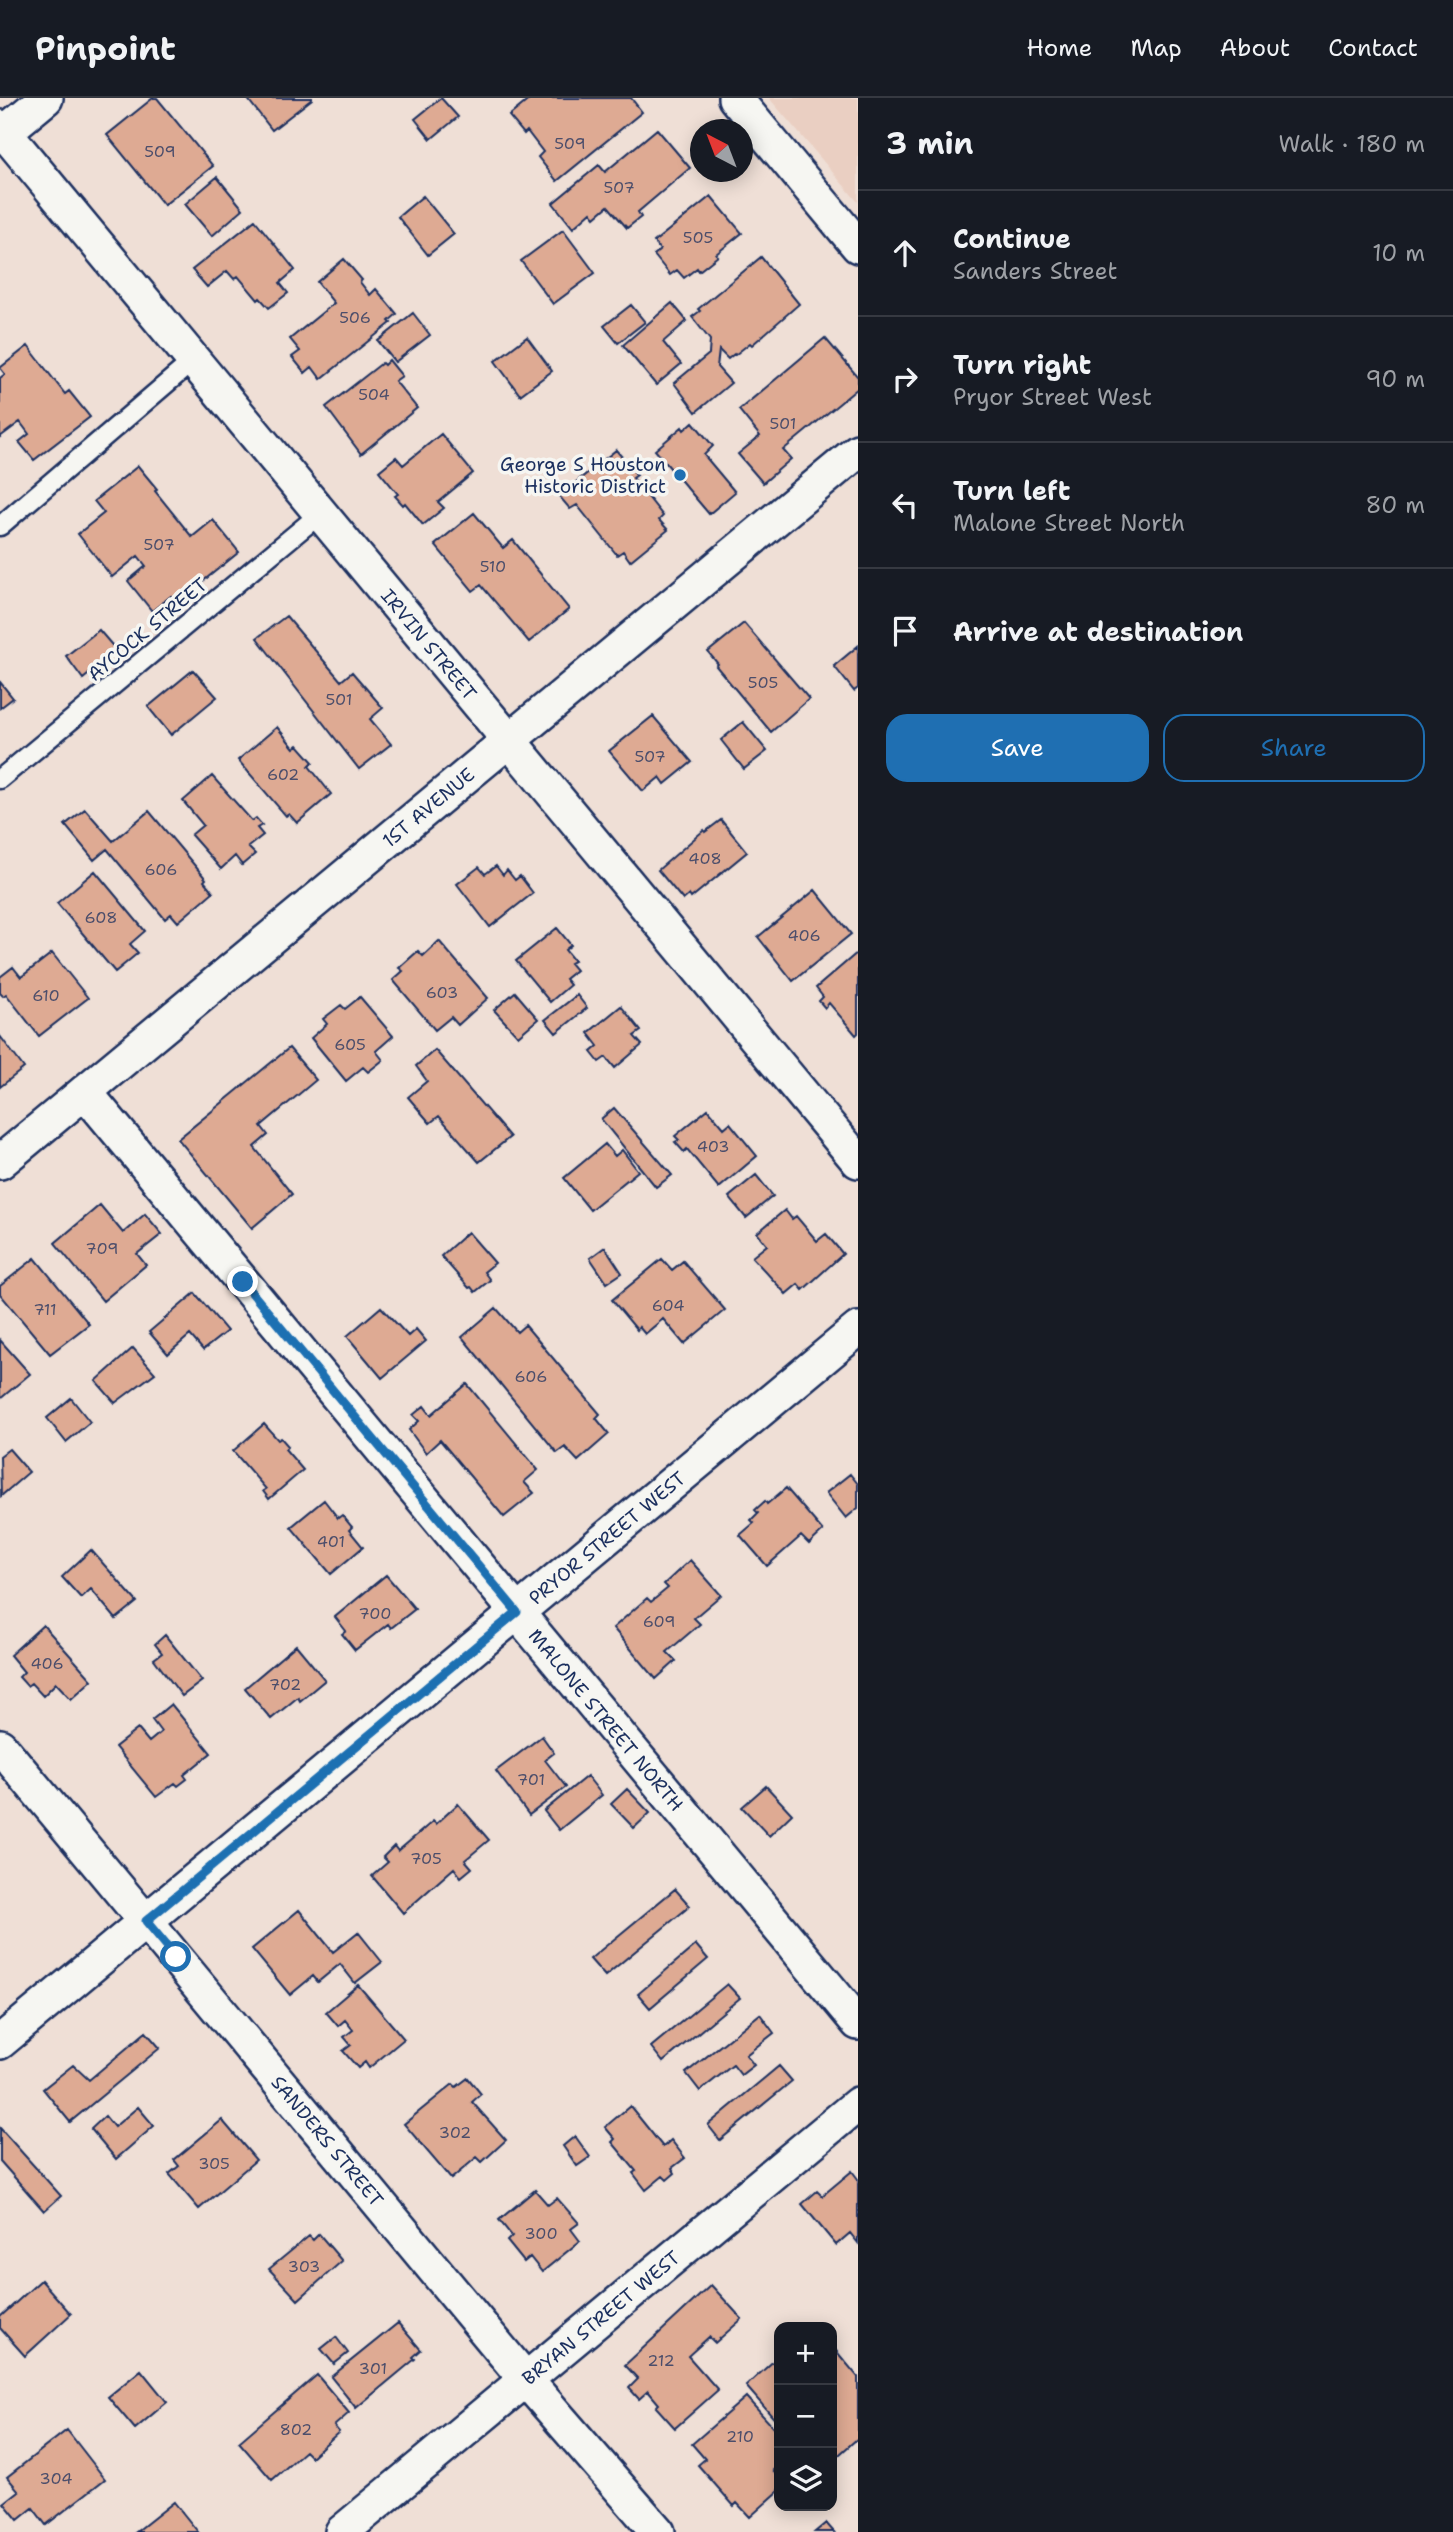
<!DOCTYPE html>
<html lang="en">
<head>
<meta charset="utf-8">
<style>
  :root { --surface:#171b24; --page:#242831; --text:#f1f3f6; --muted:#9ea1a6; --line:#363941; --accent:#1f6fb2 }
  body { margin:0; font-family:"Shantell Sans",sans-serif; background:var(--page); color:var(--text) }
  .controls { position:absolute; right:21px; bottom:21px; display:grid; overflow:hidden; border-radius:14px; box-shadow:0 4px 18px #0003 }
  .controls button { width:63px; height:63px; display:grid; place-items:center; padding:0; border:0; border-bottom:2px solid var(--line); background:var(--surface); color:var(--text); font:35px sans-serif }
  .compass { position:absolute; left:690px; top:21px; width:63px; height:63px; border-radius:50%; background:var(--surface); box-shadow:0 4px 18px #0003; rotate:318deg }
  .stop { position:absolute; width:21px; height:21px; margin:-16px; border:5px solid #1f6fb2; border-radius:50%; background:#fff }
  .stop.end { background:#1f6fb2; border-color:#fff; box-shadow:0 2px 7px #0008 }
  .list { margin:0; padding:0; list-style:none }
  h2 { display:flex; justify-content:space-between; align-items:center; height:91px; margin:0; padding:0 28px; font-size:30px }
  h2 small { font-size:23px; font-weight:400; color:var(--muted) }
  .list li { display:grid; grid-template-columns:46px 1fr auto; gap:21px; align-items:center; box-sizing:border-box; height:126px; padding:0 28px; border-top:2px solid var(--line) }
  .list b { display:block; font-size:26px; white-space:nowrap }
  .list p { margin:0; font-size:23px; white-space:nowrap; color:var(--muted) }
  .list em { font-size:23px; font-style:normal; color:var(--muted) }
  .actions { display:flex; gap:14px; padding:21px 28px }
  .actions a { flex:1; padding:16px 0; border:2px solid var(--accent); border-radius:21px; text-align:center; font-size:24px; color:var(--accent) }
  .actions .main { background:var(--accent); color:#fff }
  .icon { flex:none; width:38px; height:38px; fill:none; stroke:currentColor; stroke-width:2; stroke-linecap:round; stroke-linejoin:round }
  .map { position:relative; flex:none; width:858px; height:2434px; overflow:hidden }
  header { display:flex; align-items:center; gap:42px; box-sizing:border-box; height:98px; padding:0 35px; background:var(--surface); border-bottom:2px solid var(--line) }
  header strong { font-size:33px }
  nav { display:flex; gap:38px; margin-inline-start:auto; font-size:24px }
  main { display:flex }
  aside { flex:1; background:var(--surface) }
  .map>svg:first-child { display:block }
  .built { fill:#eacfc2 }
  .building { fill:#deaa93; stroke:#1b2f5e; stroke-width:2 }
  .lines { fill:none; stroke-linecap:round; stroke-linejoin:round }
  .lane-casing { stroke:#1b2f5e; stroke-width:23 }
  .street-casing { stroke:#1b2f5e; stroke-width:38 }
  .lane { stroke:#f6f6f2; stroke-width:18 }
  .street { stroke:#f6f6f2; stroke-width:33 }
  .route { stroke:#1f6fb2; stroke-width:9 }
  .poi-dot { fill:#1f6fb2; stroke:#f6f6f2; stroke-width:2.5 }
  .labels { text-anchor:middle; stroke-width:7; stroke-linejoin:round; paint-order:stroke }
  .number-label { font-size:16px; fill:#4c4e6b }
  .poi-label { font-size:19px; fill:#1b2f5e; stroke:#f6f6f2; text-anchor:end }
  .street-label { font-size:19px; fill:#1b2f5e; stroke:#f6f6f2 }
</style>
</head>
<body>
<header>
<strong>Pinpoint</strong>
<nav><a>Home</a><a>Map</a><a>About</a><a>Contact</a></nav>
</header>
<main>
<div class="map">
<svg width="858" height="2434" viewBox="0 0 858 2434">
  <rect width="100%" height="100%" fill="#efdfd6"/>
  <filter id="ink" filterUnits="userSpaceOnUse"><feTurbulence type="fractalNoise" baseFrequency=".0143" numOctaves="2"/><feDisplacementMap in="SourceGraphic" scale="14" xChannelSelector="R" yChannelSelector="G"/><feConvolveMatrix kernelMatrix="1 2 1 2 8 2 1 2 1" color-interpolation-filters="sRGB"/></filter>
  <g filter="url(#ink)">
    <!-- built -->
    <path class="built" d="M769,0H858V104Z"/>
    <!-- building -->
    <path class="building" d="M153,0H157L213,68L164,107L107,37Z
      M247,0H312V1L272,32Z
      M441,0L458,19L431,41L415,21Z
      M531,0H631L642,14L557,83L538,59L543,54L527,33L524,36L509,18Z
      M657,31L690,70L638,114L641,119L627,130L608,108L595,119L591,114L573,130L553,105L599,67L605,74Z
      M217,79L243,111L212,138L185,106Z
      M423,98L454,136L428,157L398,119Z
      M711,98L742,135L716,156L718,158L699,173L697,170L684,180L677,172L670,177L654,157L660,152L654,144Z
      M255,122L295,172L280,185L288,195L269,210L260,200L258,202L238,178L234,181L227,173L207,189L192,172Z
      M563,132L595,175L553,206L521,163Z
      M761,159L799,206L752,247L750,245L735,257L734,256L728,261L719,252L717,269L731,285L696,314L674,285L709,256L710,242L692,219L700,213L698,211Z
      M344,161L362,182L360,184L370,197L376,191L397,216L389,223L391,225L321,281L312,269L305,275L292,259L300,253L290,241L334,205L317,184Z
      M672,205L687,223L663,244L681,266L656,287L623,247Z
      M631,207L645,224L618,245L604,228Z
      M413,215L430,237L395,264L378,243Z
      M527,239L552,273L520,297L495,263Z
      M825,240L858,279V290L783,352L791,361L763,385L738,356L760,338L739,312Z
      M28,248L65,296L69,293L90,319L34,362L19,344L29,336L20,324L0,339V280L5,276L0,270Z
      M389,262L402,278L395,283L417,310L361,356L326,309L382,265L384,267Z
      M693,324L713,348L704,357L735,394L709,416L655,352L682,329L684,332Z
      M441,336L473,375L438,404L444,410L423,427L405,405L403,407L395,398L398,396L379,373L396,359L403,367Z
      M616,352L627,365L624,368L628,373L632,371L637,377L633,380L663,418L659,422L668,432L630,463L623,453L617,457L577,407L570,411L559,398Z
      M138,368L157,391L155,393L192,439L213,422L239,454L176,505L171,498L152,513L128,483L146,468L138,458L112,479L78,436L104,415L94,403Z
      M474,415L503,450L513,442L569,511L529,544L481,487L473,493L435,447Z
      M286,518L341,583L352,574L383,610L370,621L391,646L359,671L257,540Z
      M744,525L809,601L771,634L716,568L718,566L708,554Z
      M99,532L117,553L83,581L66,558Z
      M858,548V590L854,593L834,568Z
      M193,572L217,599L171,637L148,609Z
      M0,584L13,600L0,610Z
      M653,618L692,664L665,686L660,679L643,693L609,653Z
      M743,624L767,653L744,671L721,642Z
      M277,629L294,650L298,647L313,664L309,668L331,696L297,725L289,716L286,718L238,662Z
      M212,678L252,723L256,720L262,727L257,730L263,737L248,749L255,756L242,767L235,758L221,771L191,737L203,727L183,703Z
      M85,711L113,743L149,713L206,781L204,783L213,794L178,824L171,816L165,821L107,751L94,762L65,727Z
      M721,722L747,754L691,800L689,797L683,802L658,772L704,732L705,734Z
      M496,768L503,777L507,772L515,782L520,778L533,795L490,829L457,786L479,769L485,776Z
      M95,773L145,833L130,846L138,855L115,874L57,805Z
      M815,792L851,836L793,883L758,839Z
      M557,830L571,847L565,852L574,863L570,865L576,872L565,881L570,887L550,904L516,863Z
      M439,843L488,900L458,927L451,919L435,932L393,882L403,873L399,870L418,853L423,858Z
      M858,854V935L856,937L829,905L825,910L819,903L823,899L816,890Z
      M52,855L88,900L39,938L6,896L3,898L0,895V879L13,869L21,879Z
      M515,894L538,921L518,938L494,912Z
      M577,897L587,910L556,935L545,922Z
      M360,899L393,938L376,953L383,962L368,974L363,969L346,983L311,940L327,926L323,921L341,907L345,911Z
      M621,908L641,933L634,938L642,947L615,970L606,959L599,964L591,954L598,948L588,935Z
      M0,938L24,970L0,989Z
      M289,950L316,982L261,1028L268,1037L254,1049L292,1096L252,1130L178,1041Z
      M435,952L510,1039L479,1064L439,1018L430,1025L408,999L427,983L416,968Z
      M614,1010L672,1077L656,1089L601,1021Z
      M708,1011L724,1030L730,1025L757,1058L719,1090L687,1051L684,1054L675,1044L679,1042L675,1038Z
      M605,1046L615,1058L622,1052L638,1073L590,1112L564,1080Z
      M756,1077L773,1098L746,1120L729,1099Z
      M100,1107L123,1135L145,1116L162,1136L137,1156L146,1167L103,1203L55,1145Z
      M785,1112L792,1121L796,1118L817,1143L826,1136L843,1156L803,1192L798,1186L786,1196L752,1159L767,1147L757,1135Z
      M468,1134L495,1165L484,1174L490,1182L475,1194L471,1189L469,1190L441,1158Z
      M605,1149L622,1175L607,1185L590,1160Z
      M35,1160L89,1226L50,1256L0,1196V1188Z
      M662,1161L672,1172L683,1163L725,1212L684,1246L663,1221L645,1236L639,1229L637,1232L612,1202Z
      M195,1195L227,1233L203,1252L190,1237L168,1256L149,1234Z
      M381,1209L408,1238L416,1231L426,1243L382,1280L347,1238Z
      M496,1210L517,1234L525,1227L600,1316L596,1320L609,1336L578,1363L565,1349L557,1355L462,1239Z
      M0,1242L30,1276L0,1301Z
      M133,1250L155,1275L115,1305L96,1283Z
      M467,1286L538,1372L524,1384L534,1395L504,1419L440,1342L426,1355L409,1332L419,1323L413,1317L424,1308L431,1317Z
      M71,1300L90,1324L66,1344L47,1320Z
      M264,1326L278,1342L281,1340L288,1348L285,1351L303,1372L269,1401L263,1393L266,1391L233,1353Z
      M9,1351L29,1374L1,1398L0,1358Z
      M850,1376L858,1386V1410L846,1420L826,1395Z
      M786,1390L823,1433L809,1446L801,1438L767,1468L740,1437L754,1425L751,1422L758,1415L755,1412L765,1403L767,1406Z
      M324,1402L338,1420L342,1417L352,1429L349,1432L363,1449L331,1476L291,1429Z
      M91,1452L137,1504L116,1521L91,1491L81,1500L62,1479Z
      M690,1462L721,1497L694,1520L700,1526L667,1554L676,1563L656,1581L613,1530L647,1500L651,1504L668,1490L664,1486Z
      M386,1477L415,1511L391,1530L388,1526L355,1552L342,1536L346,1533L335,1519Z
      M43,1527L92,1582L71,1601L56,1585L43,1598L31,1585L27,1588L19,1579L24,1574L10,1557Z
      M165,1537L202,1583L182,1598L154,1561L162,1555L155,1546Z
      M296,1547L325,1582L300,1603L298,1599L271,1621L245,1590Z
      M171,1606L211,1655L184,1677L187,1681L178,1688L175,1685L156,1699L115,1649L138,1631L149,1644L161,1634L152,1622Z
      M542,1638L554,1655L545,1662L566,1689L529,1717L496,1673Z
      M587,1678L602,1697L559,1732L544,1713Z
      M766,1688L792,1716L769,1738L742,1709Z
      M627,1691L650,1715L634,1730L611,1706Z
      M458,1706L489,1742L465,1762L472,1770L461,1779L454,1770L403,1815L372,1778L388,1764L383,1759L394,1748L398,1753L433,1723L436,1726Z
      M675,1791L690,1808L605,1878L590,1861Z
      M299,1812L333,1854L358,1834L382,1864L355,1885L340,1866L318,1884L313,1878L290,1897L252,1851Z
      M696,1847L708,1861L650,1910L638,1896Z
      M727,1886L740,1900L663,1964L651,1949Z
      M358,1887L404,1941L369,1970L365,1964L358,1970L343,1953L351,1947L344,1939L353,1932L345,1922L338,1928L326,1914Z
      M760,1916L774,1935L746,1957L754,1967L741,1977L733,1967L700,1993L686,1975Z
      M146,1934L160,1950L70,2024L43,1991L73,1967L89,1982Z
      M779,1968L792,1983L720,2042L708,2027Z
      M468,1980L481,1996L472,2004L506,2042L482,2064L477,2059L451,2081L404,2026L453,1986L456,1989Z
      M630,2008L663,2049L671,2042L685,2060L672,2070L675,2075L667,2082L663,2078L646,2092L633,2075L636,2073L612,2044L615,2041L605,2029Z
      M138,2009L154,2028L116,2061L91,2031L105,2018L114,2029Z
      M222,2022L256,2062L199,2111L169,2076L179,2068L174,2062Z
      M0,2030L61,2098L44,2113L0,2063Z
      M575,2038L590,2059L577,2068L563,2048Z
      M852,2073L858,2081V2145L850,2135L836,2147L802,2106L817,2093L822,2098Z
      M535,2092L548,2107L557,2100L579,2125L571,2131L580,2143L542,2174L530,2159L524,2164L507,2143L512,2138L499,2122Z
      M319,2136L342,2163L298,2202L269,2171L309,2138L313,2142Z
      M41,2182L71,2216L25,2258L0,2230V2219Z
      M711,2187L742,2221L715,2245L709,2239L688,2258L718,2292L675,2330L656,2309L659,2306L648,2293L639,2301L629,2290L638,2281L625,2267Z
      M398,2225L421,2252L413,2259L415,2261L356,2310L331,2279Z
      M336,2239L348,2255L334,2266L321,2251Z
      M832,2248L858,2279V2340L832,2363Z
      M779,2258V2367L773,2372L779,2379V2393L750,2419L737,2405L734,2408L698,2367L705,2361L692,2346L746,2299L773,2329L778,2325L746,2288Z
      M141,2272L167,2304L135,2331L108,2299Z
      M317,2277L349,2315L334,2328L339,2334L311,2359L305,2353L272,2382L239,2344Z
      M67,2332L105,2381L46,2427L33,2410L18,2422L4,2405L19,2393L7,2379Z
      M174,2404L198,2434H136Z
      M826,2425L834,2434H815Z"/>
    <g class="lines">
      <!-- lane casing -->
      <g class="lane-casing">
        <path id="lane" d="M0,428L194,262
          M0,681L321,415"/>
      </g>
      <!-- street casing -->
      <g class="street-casing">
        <g id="street">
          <path d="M735,0L858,148"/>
          <path id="s1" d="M0,29L858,1063"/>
          <path d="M0,38L46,0"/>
          <path id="s2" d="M85,994L858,1925"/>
          <path id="s3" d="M0,1064L858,353"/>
          <path id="s4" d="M0,1648L526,2282L658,2434"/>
          <path id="s5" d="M0,1944L858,1231"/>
          <path id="s6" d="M342,2434L858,2006"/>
        </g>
      </g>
      <!-- lane -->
      <use href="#lane" class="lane"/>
      <!-- street -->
      <use href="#street" class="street"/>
    </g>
  </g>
  <g class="lines" filter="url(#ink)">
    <!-- route -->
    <path class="route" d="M176,1859L146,1823L517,1514L243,1184"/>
  </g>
  <!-- markers -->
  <circle class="poi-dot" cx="680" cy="377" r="7"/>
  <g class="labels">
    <!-- number labels -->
    <g class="number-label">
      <text x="570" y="51">509</text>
      <text x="160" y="59">509</text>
      <text x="619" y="95">507</text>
      <text x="698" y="145">505</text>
      <text x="355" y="225">506</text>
      <text x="374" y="302">504</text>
      <text x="783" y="331">501</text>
      <text x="159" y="452">507</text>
      <text x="493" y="474">510</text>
      <text x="763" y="590">505</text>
      <text x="339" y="607">501</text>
      <text x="650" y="664">507</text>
      <text x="283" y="682">602</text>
      <text x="705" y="766">408</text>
      <text x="161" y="777">606</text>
      <text x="101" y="825">608</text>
      <text x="804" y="843">406</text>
      <text x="442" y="900">603</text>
      <text x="46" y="903">610</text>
      <text x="350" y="952">605</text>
      <text x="713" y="1054">403</text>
      <text x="102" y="1156">709</text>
      <text x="668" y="1213">604</text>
      <text x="45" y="1217">711</text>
      <text x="531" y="1284">606</text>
      <text x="331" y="1449">401</text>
      <text x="375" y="1521">700</text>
      <text x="659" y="1529">609</text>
      <text x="47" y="1571">406</text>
      <text x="285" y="1592">702</text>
      <text x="531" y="1687">701</text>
      <text x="426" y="1766">705</text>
      <text x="455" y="2040">302</text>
      <text x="214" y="2071">305</text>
      <text x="541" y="2141">300</text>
      <text x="304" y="2174">303</text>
      <text x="661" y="2268">212</text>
      <text x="373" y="2276">301</text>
      <text x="296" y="2337">802</text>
      <text x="740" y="2344">210</text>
      <text x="56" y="2386">304</text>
    </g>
    <!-- poi labels -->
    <g class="poi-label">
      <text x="666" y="373">George S Houston<tspan x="666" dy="22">Historic District</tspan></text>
    </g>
    <!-- street labels -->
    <g class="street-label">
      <text transform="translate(147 531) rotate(-40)" y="7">AYCOCK STREET</text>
      <text dy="7" stroke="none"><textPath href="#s1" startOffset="672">IRVIN STREET</textPath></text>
      <text dy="7" stroke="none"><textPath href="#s3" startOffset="556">1ST AVENUE</textPath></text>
      <text dy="7" stroke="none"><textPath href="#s5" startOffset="789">PRYOR STREET WEST</textPath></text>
      <text dy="7" stroke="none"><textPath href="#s2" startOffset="816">MALONE STREET NORTH</textPath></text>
      <text dy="7" stroke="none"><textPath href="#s4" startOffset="513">SANDERS STREET</textPath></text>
      <text dy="7" stroke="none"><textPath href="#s6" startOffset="336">BRYAN STREET WEST</textPath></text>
    </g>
  </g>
</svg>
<div class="controls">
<button>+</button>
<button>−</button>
<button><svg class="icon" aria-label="layers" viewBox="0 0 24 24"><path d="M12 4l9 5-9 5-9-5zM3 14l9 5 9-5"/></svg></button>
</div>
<svg class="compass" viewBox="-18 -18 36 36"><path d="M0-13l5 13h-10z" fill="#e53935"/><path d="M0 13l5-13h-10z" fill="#9ea1a6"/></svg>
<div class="stop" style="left:176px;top:1859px"></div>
<div class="stop end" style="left:243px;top:1184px"></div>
</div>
<aside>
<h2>3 min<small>Walk · 180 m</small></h2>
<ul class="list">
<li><svg class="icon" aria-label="ahead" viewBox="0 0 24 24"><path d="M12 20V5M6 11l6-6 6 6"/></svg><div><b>Continue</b><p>Sanders Street</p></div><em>10 m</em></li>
<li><svg class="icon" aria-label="right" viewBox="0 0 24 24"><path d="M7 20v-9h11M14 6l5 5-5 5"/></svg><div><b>Turn right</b><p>Pryor Street West</p></div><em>90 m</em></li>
<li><svg class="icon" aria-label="left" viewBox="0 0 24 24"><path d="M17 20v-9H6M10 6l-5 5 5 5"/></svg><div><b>Turn left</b><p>Malone Street North</p></div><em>80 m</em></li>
<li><svg class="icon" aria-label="arrive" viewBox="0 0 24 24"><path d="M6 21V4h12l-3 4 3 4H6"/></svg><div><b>Arrive at destination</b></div></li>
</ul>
<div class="actions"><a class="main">Save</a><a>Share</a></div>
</aside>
</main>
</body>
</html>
